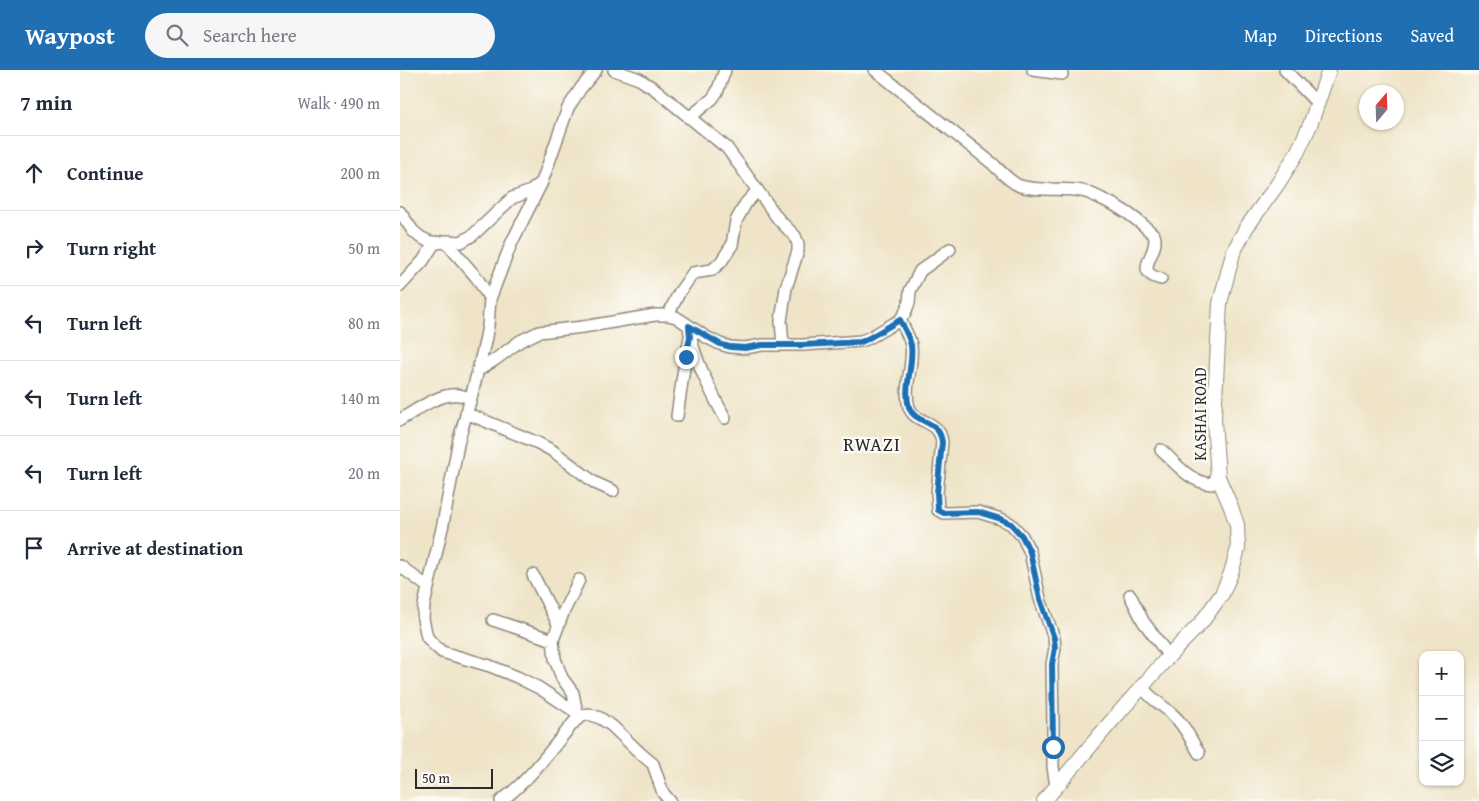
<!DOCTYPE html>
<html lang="en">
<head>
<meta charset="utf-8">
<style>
  :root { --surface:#fff; --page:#f6f6f7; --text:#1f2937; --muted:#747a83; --line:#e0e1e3; --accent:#1f6fb2 }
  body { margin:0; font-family:"Gentium Book Plus",serif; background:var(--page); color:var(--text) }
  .controls { position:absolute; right:15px; bottom:15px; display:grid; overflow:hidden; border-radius:10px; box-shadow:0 1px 4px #0004 }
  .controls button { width:45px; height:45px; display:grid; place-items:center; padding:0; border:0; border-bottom:1px solid var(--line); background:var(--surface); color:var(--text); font:25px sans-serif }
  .compass { position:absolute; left:959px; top:15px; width:45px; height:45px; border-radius:50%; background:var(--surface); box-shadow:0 1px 4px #0004; rotate:19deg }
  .scale { position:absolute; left:15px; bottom:12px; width:78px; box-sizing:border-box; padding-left:5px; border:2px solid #2b2b2b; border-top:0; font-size:14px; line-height:18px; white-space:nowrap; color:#2b2b2b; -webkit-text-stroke:4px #fdfcf7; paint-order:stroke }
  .stop { position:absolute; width:15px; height:15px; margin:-11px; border:4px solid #1f6fb2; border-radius:50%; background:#fff }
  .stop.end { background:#1f6fb2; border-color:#fff; box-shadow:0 1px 5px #0008 }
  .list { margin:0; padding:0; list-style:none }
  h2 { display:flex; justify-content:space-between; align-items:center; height:65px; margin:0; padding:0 20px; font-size:21px }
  h2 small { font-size:16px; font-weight:400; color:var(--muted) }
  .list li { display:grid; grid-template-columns:32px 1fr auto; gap:15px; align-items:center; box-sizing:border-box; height:75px; padding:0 20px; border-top:1px solid var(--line) }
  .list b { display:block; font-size:19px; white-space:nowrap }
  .list em { font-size:16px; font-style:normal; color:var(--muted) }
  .icon { flex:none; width:28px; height:28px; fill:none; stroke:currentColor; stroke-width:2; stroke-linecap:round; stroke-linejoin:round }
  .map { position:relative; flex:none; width:1079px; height:731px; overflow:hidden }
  header { display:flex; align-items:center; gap:30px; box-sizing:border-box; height:70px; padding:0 25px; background:var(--accent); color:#fff }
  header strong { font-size:24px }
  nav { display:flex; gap:28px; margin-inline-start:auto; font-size:18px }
  .search { width:350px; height:45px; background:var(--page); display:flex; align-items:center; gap:12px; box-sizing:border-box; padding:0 18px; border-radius:28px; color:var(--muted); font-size:19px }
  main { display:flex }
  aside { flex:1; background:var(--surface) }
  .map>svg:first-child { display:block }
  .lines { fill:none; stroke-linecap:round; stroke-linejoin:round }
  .minor-casing { stroke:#8d887a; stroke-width:14 }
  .tertiary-casing { stroke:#8d887a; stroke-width:16 }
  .minor { stroke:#fff; stroke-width:11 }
  .tertiary { stroke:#fff; stroke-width:14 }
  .route { stroke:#1f6fb2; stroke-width:6 }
  .labels { text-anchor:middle; stroke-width:4.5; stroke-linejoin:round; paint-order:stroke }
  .street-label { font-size:16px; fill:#2b2b2b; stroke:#fdfcf7 }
  .quarter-label { font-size:19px; letter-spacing:1px; fill:#2b2b2b; stroke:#fdfcf7 }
</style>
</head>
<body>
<header>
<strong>Waypost</strong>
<div class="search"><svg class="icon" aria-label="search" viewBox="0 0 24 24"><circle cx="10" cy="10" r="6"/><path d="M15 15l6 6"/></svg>Search here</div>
<nav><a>Map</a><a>Directions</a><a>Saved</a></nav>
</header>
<main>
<aside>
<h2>7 min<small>Walk · 490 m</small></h2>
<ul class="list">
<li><svg class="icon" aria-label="ahead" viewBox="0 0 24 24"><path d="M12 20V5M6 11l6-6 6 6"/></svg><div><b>Continue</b></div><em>200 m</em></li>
<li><svg class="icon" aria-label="right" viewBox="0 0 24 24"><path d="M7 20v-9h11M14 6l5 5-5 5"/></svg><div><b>Turn right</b></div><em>50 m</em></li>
<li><svg class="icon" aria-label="left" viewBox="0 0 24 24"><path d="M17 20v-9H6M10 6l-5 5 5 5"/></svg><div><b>Turn left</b></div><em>80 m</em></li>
<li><svg class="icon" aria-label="left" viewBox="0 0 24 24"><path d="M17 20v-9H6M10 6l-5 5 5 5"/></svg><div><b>Turn left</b></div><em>140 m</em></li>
<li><svg class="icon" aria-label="left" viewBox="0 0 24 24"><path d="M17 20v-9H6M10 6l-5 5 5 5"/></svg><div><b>Turn left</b></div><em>20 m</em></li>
<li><svg class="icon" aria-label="arrive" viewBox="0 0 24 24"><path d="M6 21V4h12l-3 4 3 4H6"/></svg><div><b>Arrive at destination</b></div></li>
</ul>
</aside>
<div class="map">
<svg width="1079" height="731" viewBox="0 0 1079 731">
  <rect width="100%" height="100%" fill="#fdfcf7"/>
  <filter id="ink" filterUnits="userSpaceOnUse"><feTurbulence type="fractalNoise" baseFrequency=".02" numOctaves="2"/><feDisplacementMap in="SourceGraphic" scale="10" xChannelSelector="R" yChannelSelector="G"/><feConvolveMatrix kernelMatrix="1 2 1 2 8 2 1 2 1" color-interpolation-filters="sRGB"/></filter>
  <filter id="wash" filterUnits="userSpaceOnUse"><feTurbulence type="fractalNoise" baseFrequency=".0096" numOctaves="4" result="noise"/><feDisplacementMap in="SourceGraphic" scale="20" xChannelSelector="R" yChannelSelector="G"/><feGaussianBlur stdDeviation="1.12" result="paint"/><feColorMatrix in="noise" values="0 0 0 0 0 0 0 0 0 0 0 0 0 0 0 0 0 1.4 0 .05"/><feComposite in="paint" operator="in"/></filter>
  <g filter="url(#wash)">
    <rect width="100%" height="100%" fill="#efe4c8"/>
  </g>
  <g filter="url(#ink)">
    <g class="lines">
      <!-- minor casing -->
      <g class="minor-casing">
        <path id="minor" d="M214,0L239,9L256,20L327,78L379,150L395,166L398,174V181L386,218L381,251L383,275
          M475,0L593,94C601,102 610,112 620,116C640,122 662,117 682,121C688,122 694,125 700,128C721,137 738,149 754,165C761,183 730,201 761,209
          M633,0L662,4
          M885,0L918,34
          M289,48L312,29L317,22L325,0
          M142,112L111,174L90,229L88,256L85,272L71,328L59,369L43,454L24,535L23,549L27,567L33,574L42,582L90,596L117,607L139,618L182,646
          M0,142L13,161L20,167L28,171L37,173L48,171L61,172L73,165L112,128L131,121L142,112L168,38L181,18L196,0
          M45,171L77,208L90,229
          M0,216L23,191L35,172
          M268,245L279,223L293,203L312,200L321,192L332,175L336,151L346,133L357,121
          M500,250C504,258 509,266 511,275C514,295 503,317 509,337C515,355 539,348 542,372L537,423L538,440L544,443L578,442L601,449L611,454L622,466L630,482L640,529L654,568L655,578L652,594L653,654V697L656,716
          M289,256C291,284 312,324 325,348
          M77,301L96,289L120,271L139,262L183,257L255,245H268L276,247L306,267L320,274L330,277L345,278L362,275H403L461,271L469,268L500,250L505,243L509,233L510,221L520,201L550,179
          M66,343L138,373L153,381L195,413L213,421
          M277,346L284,298L290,267
          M0,350C17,340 38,323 59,325C63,326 67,327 71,328
          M761,380C776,393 789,412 811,414L818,407
          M0,496L28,517
          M133,505L158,554
          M730,525L743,551L769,586
          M93,550L153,570
          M742,617C753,631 760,633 772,644C784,654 791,670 799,683
          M177,643L173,623L162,608L155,589L153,570L163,543L179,510
          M101,731C131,709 151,679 175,651L182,646L189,644L200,648L212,656L240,683L253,694L263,723L270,731"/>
      </g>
      <!-- tertiary casing -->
      <g class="tertiary-casing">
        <path id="tertiary" d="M644,731L710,653L769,586L801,553L822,524L831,503L838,479L837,455L831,437L818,407L814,350L820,233L833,183L846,158L877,115L897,83L910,55L929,0"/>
      </g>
      <!-- minor -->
      <use href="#minor" class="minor"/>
      <!-- tertiary -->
      <use href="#tertiary" class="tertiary"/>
    </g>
  </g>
  <g class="lines" filter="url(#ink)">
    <!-- route -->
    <path class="route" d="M286,287L290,267L289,256L320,274L330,277L345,278L362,275H403L461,272L469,268L500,250C504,258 509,266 511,275C514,295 503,317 509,337C515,355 539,348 542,372L537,423L538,440L544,443L578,442L601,449L611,454L622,466L630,482L640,529L654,568L655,578L652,594L653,677"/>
  </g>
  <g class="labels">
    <!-- street labels -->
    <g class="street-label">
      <text transform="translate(800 344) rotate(-90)" y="6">KASHAI ROAD</text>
    </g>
    <!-- quarter labels -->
    <g class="quarter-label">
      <text x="472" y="381">RWAZI</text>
    </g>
  </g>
</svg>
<div class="controls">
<button>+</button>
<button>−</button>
<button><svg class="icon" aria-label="layers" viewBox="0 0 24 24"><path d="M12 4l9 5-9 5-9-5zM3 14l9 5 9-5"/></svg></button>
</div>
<svg class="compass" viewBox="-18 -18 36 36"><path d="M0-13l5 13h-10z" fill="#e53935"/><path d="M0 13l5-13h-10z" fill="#747a83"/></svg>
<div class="scale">50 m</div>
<div class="stop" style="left:653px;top:677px"></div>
<div class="stop end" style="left:286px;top:287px"></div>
</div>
</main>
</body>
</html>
